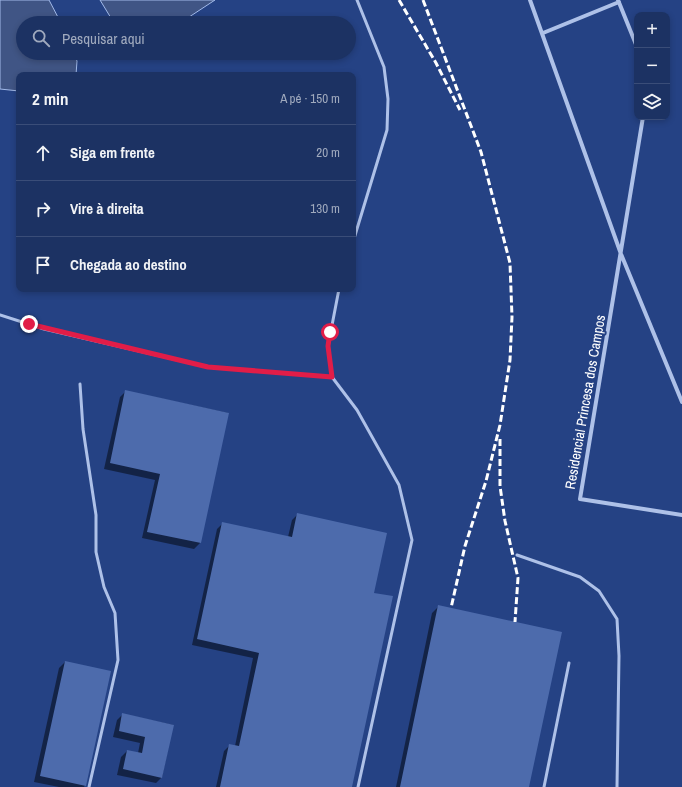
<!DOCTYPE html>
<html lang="pt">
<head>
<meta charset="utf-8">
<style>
  :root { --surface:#1c3263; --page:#293e6c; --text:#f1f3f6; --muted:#a0aabe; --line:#3a4d78 }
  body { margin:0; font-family:"Archivo Narrow",sans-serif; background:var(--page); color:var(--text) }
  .controls { position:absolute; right:12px; top:12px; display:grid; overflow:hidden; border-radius:8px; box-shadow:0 2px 6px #0003 }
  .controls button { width:36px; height:36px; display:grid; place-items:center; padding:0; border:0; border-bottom:1px solid var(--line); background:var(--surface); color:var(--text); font:20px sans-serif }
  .stop { position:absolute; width:12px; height:12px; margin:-9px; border:3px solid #e11d48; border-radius:50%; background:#fff }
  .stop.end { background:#e11d48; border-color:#fff; box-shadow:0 1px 4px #0008 }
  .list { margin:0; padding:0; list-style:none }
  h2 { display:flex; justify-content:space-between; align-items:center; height:52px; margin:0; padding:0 16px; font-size:17px }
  h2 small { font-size:13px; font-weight:400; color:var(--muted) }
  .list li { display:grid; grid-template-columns:26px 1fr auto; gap:12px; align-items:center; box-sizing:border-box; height:56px; padding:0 16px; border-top:1px solid var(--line) }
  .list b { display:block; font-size:15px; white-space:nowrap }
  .list em { font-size:13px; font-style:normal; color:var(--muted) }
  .icon { flex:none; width:22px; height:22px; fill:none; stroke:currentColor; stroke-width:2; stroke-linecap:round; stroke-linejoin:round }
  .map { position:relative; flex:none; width:682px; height:787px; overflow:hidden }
  .search { position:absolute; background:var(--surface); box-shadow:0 2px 6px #0003; left:16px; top:16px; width:340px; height:44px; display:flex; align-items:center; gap:10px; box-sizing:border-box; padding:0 14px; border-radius:22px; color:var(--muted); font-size:15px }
  .panel { position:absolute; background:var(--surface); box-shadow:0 2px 6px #0003; left:16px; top:72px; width:340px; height:220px; border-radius:8px }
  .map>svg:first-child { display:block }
  .water { fill:#405585; stroke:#a2bae9 }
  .shadow { fill:#0007 }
  .building { fill:#4d6bac }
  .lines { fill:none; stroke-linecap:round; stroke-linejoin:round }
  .lane { stroke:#aec1e8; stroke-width:3 }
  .street { stroke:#aec1e8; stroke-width:4 }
  .rail { stroke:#fff; stroke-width:3; stroke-dasharray:7 3; stroke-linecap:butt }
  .route { stroke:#e11d48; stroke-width:5 }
  .labels { text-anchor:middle; stroke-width:4; stroke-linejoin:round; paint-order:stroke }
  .street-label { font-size:14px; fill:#fff; stroke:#254284 }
</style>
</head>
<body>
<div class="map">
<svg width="682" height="787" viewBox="0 0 682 787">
  <rect width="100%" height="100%" fill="#254284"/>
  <!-- water -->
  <path class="water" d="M0,0H49L61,23H23V53H73L77,61L76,75H19V91L0,89Z
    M100,0H215L180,23H114Z"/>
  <!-- shadow -->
  <path class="shadow" d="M126,391L228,413L200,543L194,549L142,538L155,480L104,469L120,397Z
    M298,514L373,593L351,787H216L224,751L230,745L235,746L253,658L192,645L217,529L223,523L288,537L292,520Z
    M438,607L528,787H396L432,613Z
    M65,662L85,785L84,787H59L34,782L59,668Z
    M123,714L173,725L162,777L156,783L117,775L121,757L127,751L138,753L140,743L113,737L117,720Z"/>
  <!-- building -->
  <path class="building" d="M125,390L229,413L201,543L147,532L160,474L110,463Z
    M297,513L387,533L374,593L393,596L352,787H220L229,744L239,746L259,653L197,639L222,522L292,537Z
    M438,605L562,632L529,787H400Z
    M65,661L111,671L86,786L40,776Z
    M122,713L174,725L162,778L123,769L127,750L142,753L145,737L119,731Z"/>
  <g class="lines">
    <!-- lane -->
    <path class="lane" d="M353,242L387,130L388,99L384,67L357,0
      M339,289L328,346L332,377L357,410L399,485L412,540L358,787
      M0,315L44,329L208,367L332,377
      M80,384L83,429L96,515V552L104,587L115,613L118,660L89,787
      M517,555L580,577L599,591L617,619L619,656L617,787
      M544,787L569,663"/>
    <!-- street -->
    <path class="street" d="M530,0L621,254L682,402
      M618,0L637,47
      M543,33L619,2
      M643,117L580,499L682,515"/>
    <!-- rail -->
    <path class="rail" d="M399,0L436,63L460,110
      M423,0L481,152L510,263L512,317L510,360L500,425L486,481L465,546L451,608
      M500,439V486L505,521L518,578L515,622"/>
  </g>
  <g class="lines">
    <!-- route -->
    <path class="route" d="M29,324L208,367L332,377L328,346L330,332"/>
  </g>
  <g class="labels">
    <!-- street labels -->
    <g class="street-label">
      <text transform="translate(585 402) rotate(-80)" y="5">Residencial Princesa dos Campos</text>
    </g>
  </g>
</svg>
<div class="controls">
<button>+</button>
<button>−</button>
<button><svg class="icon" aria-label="layers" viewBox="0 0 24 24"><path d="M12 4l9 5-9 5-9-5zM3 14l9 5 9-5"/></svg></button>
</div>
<div class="stop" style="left:330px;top:332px"></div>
<div class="stop end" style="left:29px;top:324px"></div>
<div class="search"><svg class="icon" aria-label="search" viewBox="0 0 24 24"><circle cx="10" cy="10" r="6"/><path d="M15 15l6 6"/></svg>Pesquisar aqui</div>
<section class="panel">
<h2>2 min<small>A pé · 150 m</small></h2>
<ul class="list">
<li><svg class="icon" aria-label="ahead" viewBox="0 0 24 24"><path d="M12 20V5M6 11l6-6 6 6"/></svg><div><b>Siga em frente</b></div><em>20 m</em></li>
<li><svg class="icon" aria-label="right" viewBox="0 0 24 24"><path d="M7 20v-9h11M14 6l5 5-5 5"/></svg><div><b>Vire à direita</b></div><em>130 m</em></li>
<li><svg class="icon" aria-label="arrive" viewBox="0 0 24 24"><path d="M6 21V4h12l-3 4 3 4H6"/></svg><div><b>Chegada ao destino</b></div></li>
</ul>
</section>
</div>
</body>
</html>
